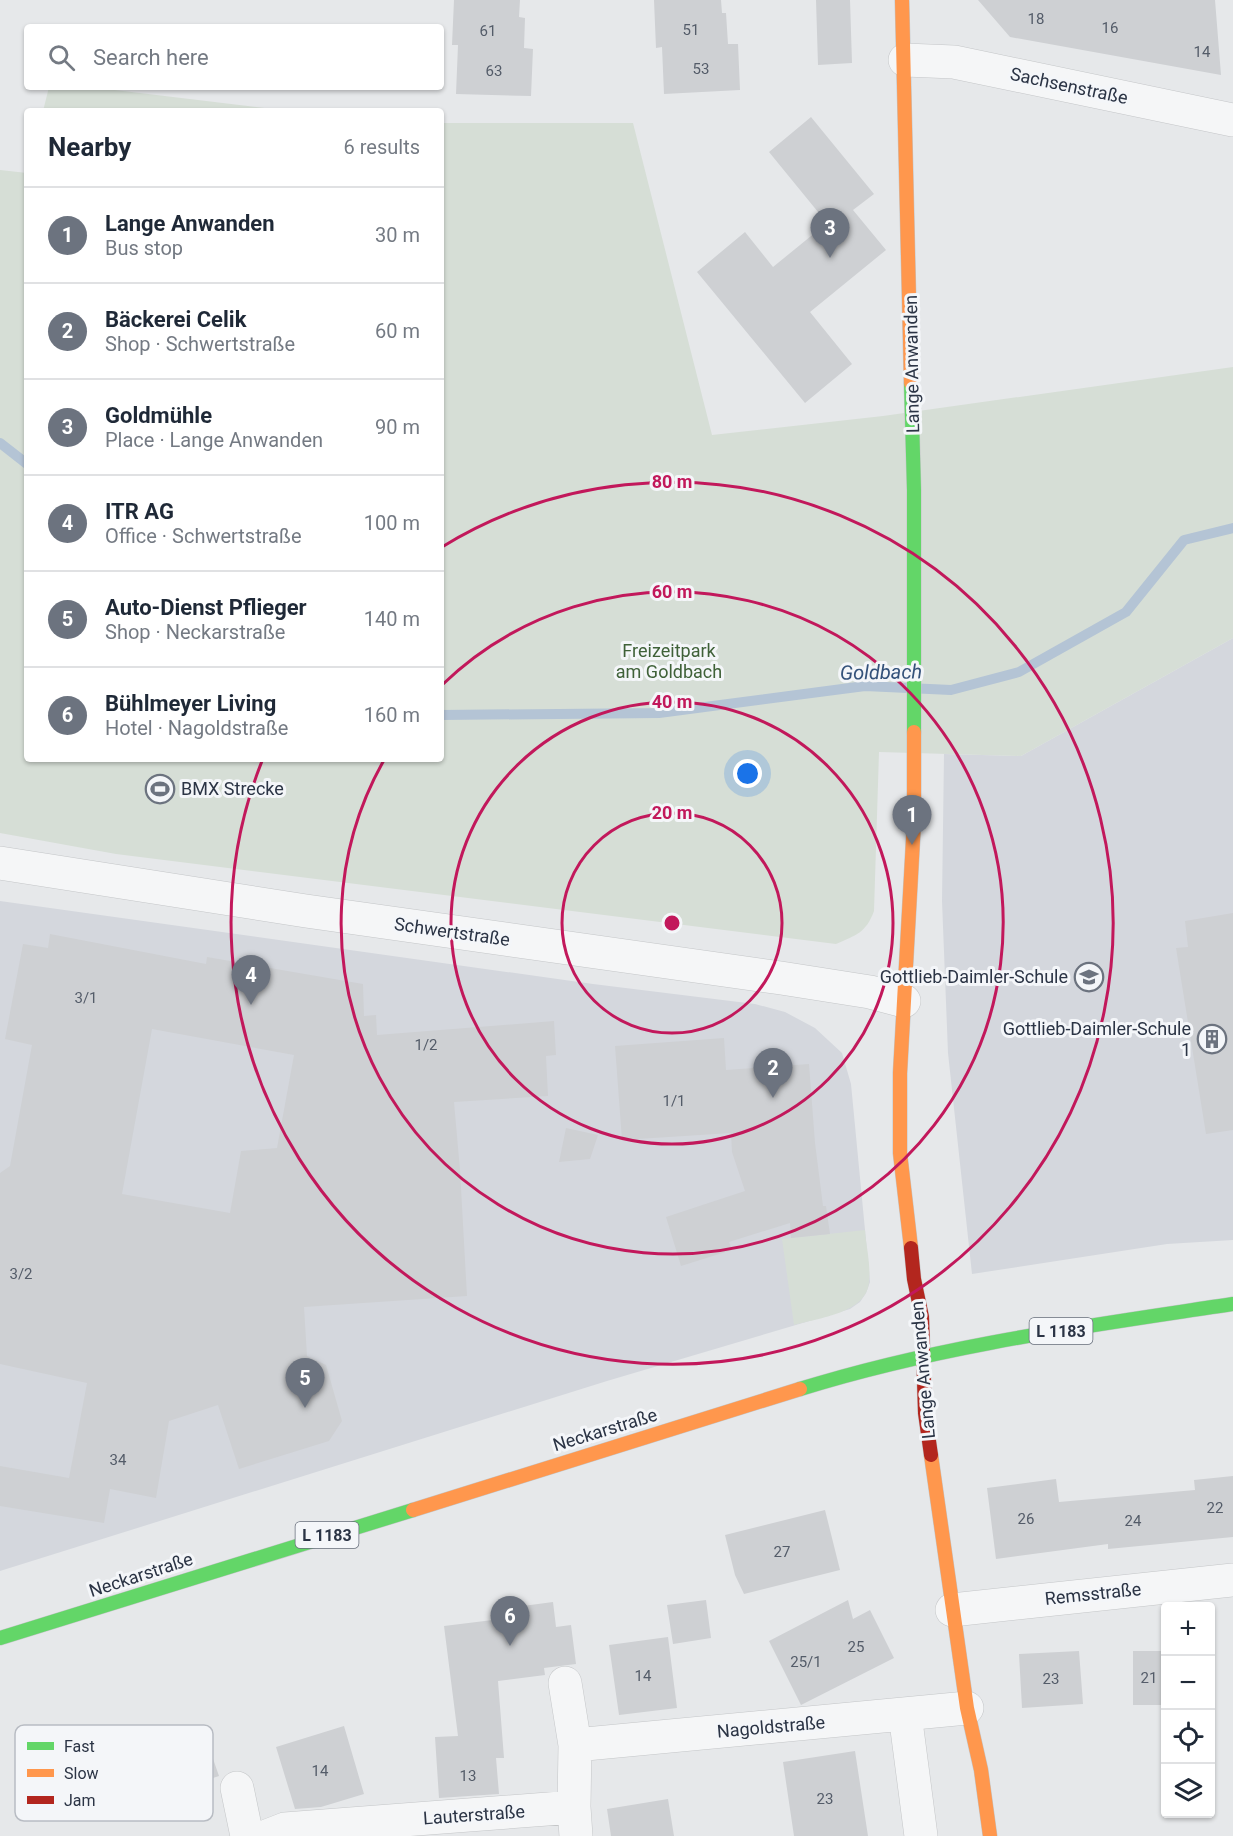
<!DOCTYPE html>
<html lang="en">
<head>
<meta charset="utf-8">
<style>
  :root { --surface:#fff; --page:#f6f6f7; --text:#1f2937; --muted:#747a83; --line:#e0e1e3; --accent:#6c737f }
  body { margin:0; font-family:Roboto,sans-serif; background:var(--page); color:var(--text) }
  .controls { position:absolute; right:18px; bottom:18px; display:grid; overflow:hidden; border-radius:6px; box-shadow:0 2px 4px #0004 }
  .controls button { width:54px; height:54px; display:grid; place-items:center; padding:0; border:0; border-bottom:2px solid var(--line); background:var(--surface); color:var(--text); font:30px sans-serif }
  .you { position:absolute; left:748px; top:774px; width:21px; height:21px; margin:-15px; border:4px solid #fff; border-radius:50%; background:#1a73e8; box-shadow:0 0 0 9px #1a73e833 }
  .badge { display:grid; place-items:center; width:39px; height:39px; border-radius:50%; background:var(--accent); color:#fff; font-size:20px; font-weight:700 }
  .pin { position:absolute; translate:-50% -50px; filter:drop-shadow(0 2px 3px #0008) }
  .pin::after { content:''; position:absolute; top:32px; width:21px; height:18px; background:inherit; clip-path:polygon(0 0,100% 0,50% 100%) }
  .list { margin:0; padding:0; list-style:none }
  h2 { display:flex; justify-content:space-between; align-items:center; height:78px; margin:0; padding:0 24px; font-size:26px }
  h2 small { font-size:20px; font-weight:400; color:var(--muted) }
  .list li { display:grid; grid-template-columns:39px 1fr auto; gap:18px; align-items:center; box-sizing:border-box; height:96px; padding:0 24px; border-top:2px solid var(--line) }
  .list b { display:block; font-size:22px; white-space:nowrap }
  .list p { margin:0; font-size:20px; white-space:nowrap; color:var(--muted) }
  .list em { font-size:20px; font-style:normal; color:var(--muted) }
  .icon { flex:none; width:33px; height:33px; fill:none; stroke:currentColor; stroke-width:2; stroke-linecap:round; stroke-linejoin:round }
  .map { position:relative; flex:none; width:1233px; height:1836px; overflow:hidden }
  .search { position:absolute; background:var(--surface); box-shadow:0 2px 4px #0004; left:24px; top:24px; width:420px; height:66px; display:flex; align-items:center; gap:15px; box-sizing:border-box; padding:0 21px; border-radius:6px; color:var(--muted); font-size:22px }
  .panel { position:absolute; background:var(--surface); box-shadow:0 2px 4px #0004; left:24px; top:108px; width:420px; height:654px; border-radius:6px }
  .map>svg:first-child { display:block }
  .built { fill:#d4d7dd }
  .green { fill:#d6ded6 }
  .lines { fill:none; stroke-linecap:round; stroke-linejoin:round }
  .stream { stroke:#b4c4d5; stroke-width:10 }
  .building { fill:#ced0d3; fill-rule:evenodd }
  .street-casing { stroke:#c4c6c8; stroke-width:34 }
  .fast-casing { stroke:#c4c6c8; stroke-width:15 }
  .slow-casing { stroke:#c4c6c8; stroke-width:15 }
  .jam-casing { stroke:#c4c6c8; stroke-width:15 }
  .street { stroke:#f5f6f7; stroke-width:33 }
  .fast { stroke:#63d668; stroke-width:14 }
  .slow { stroke:#ff974d; stroke-width:14 }
  .jam { stroke:#b3261e; stroke-width:14 }
  .ring { fill:none; stroke:#c2185b; stroke-width:3 }
  .labels { text-anchor:middle; stroke-width:6; stroke-linejoin:round; paint-order:stroke }
  .number-label { font-size:15px; fill:#545c69 }
  .shield { fill:#f4f6f9; stroke:#676e7b; stroke-width:1.5 }
  .shield-label { font-size:16px; font-weight:bold; fill:#2b3445 }
  .street-label { font-size:18px; fill:#2b3445; stroke:#f4f6f9 }
  .park-label { font-size:18px; fill:#3f6138; stroke:#f4f6f9 }
  .poi-label { font-size:18px; fill:#2b3445; stroke:#f4f6f9; text-anchor:end }
  .water-label { font-size:20px; font-style:italic; fill:#34527a; stroke:#f4f6f9 }
  .key { fill:#f4f6f9; stroke:#b8bcc3; stroke-width:1.5 }
  .key-label { font-size:16px; fill:#2b3445 }
  .centre { fill:#c2185b; stroke:#f4f6f9; stroke-width:3 }
  .ring-label { font-size:18px; text-anchor:middle; font-weight:bold; fill:#c2185b; stroke:#f4f6f9; stroke-width:6; stroke-linejoin:round; paint-order:stroke }
</style>
</head>
<body>
<div class="map">
<svg width="1233" height="1836" viewBox="0 0 1233 1836">
  <rect width="100%" height="100%" fill="#e6e8ea"/>
  <!-- built -->
  <path class="built" d="M1233,638V1240L1167,1244L972,1274L948,1053L942,901L944,754L1021,756Z
    M0,901L593,984L755,1004L785,1012L815,1028L842,1053L851,1084L870,1282L866,1293L860,1302L850,1309L607,1381L0,1571Z"/>
  <!-- green -->
  <path class="green" d="M49,87H90L289,111H43Z
    M441,123H633L712,435L883,416L1233,367V638L1021,756L879,752L874,911C866,933 856,935 836,944L116,854L0,833V170L27,173V759H441Z
    M865,1230C866,1246 871,1265 869,1281C868,1313 818,1318 794,1325L782,1239Z"/>
  <g class="lines">
    <!-- stream -->
    <path class="stream" d="M0,443L27,464
      M441,715L659,713L865,686L951,690L1019,672L1126,612L1184,540L1233,528"/>
  </g>
  <!-- building -->
  <path class="building" d="M454,0H520L519,17L525,18L524,48L533,49L531,96L456,94L458,45H452Z
    M654,0H721L722,13H726L728,44H738L740,90L664,94L662,47L656,48Z
    M816,0H850L852,63L818,65Z
    M978,0H1215L1221,75L1010,37Z
    M811,117L874,194L853,210L886,250L810,312L852,364L805,403L697,272L745,232L773,267L827,223L769,152Z
    M1233,913V1130L1206,1134L1176,948L1188,947L1185,921Z
    M50,934L206,964L207,957L363,984L364,1016L376,1015L377,1035L554,1021L556,1055L546,1056L548,1096L454,1102L460,1170L467,1296L304,1307L307,1356L326,1365L342,1421L329,1441L239,1469L218,1405L169,1421L156,1498L110,1489L104,1523L0,1506V1466L69,1478L87,1383L0,1364V1173L10,1166L32,1045L5,1039L23,944L48,948ZM152,1029L294,1055L277,1148L241,1151L230,1213L122,1194Z
    M724,1038L726,1070L809,1064L815,1143L823,1206H826L830,1234L791,1238L790,1223L729,1242L732,1250L681,1266L666,1217L745,1191L732,1152L731,1133L622,1140L615,1046Z
    M566,1128L598,1135L590,1159L559,1162Z
    M1233,1476V1537L1108,1549V1544L996,1559L987,1488L1056,1479L1059,1502L1195,1490L1194,1480Z
    M825,1510L840,1570L744,1594L735,1575L725,1535Z
    M706,1600L711,1638L673,1644L667,1605Z
    M848,1600L853,1619L870,1610L894,1658L801,1705L769,1641Z
    M553,1602L556,1627L571,1625L576,1664L544,1668L545,1675L498,1681L504,1758H496L499,1794L439,1798L435,1737L458,1736L444,1626L509,1618L508,1608Z
    M668,1637L677,1708L619,1715L609,1645Z
    M1079,1651L1083,1704L1022,1708L1019,1654Z
    M1133,1651H1166V1705H1133Z
    M344,1726L364,1794L321,1807L295,1809L276,1747Z
    M203,1730L219,1776L155,1797L140,1751Z
    M855,1751L868,1836H794L783,1762Z
    M668,1799L674,1836H611L607,1809Z"/>
  <g class="lines">
    <!-- street casing -->
    <g class="street-casing">
      <path id="street" d="M905,60L954,62L1233,120
        M0,863L306,911L781,978L870,992L904,1001
        M952,1610L1233,1580
        M565,1683L575,1745L574,1807L576,1836
        M905,1714L921,1836
        M575,1745L967,1708
        M237,1788L247,1836
        M267,1836L285,1829L574,1807"/>
    </g>
    <!-- fast casing -->
    <g class="fast-casing">
      <path id="fast" d="M911,383L914,490V732
        M800,1389C941,1345 1088,1326 1233,1304
        M0,1638L413,1510"/>
    </g>
    <!-- slow casing -->
    <g class="slow-casing">
      <path id="slow" d="M902,0L911,383
        M911,1248L900,1153V1073L914,822V732
        M931,1455L967,1708L981,1770L990,1836
        M413,1510L800,1389"/>
    </g>
    <!-- jam casing -->
    <g class="jam-casing">
      <path id="jam" d="M911,1248L914,1279L922,1317L925,1413L931,1455"/>
    </g>
    <!-- street -->
    <use href="#street" class="street"/>
    <!-- fast -->
    <use href="#fast" class="fast"/>
    <!-- slow -->
    <use href="#slow" class="slow"/>
    <!-- jam -->
    <use href="#jam" class="jam"/>
  </g>
  <!-- distance rings -->
  <g class="ring">
    <circle cx="672" cy="923" r="110"/>
    <circle cx="672" cy="923" r="221"/>
    <path d="M442 685A331 331 0 1 1 384 760"/>
    <path d="M442 547A441 441 0 1 1 262 761"/>
  </g>
  <!-- icons -->
  <defs>
    <g id="stadium-ring" transform="scale(1.5)"><circle r="9.5" fill="#f4f6f9" stroke="#6c737f" stroke-width="1.5"/><path d="M0-5a6.5 5 0 1 0 0 10a6.5 5 0 1 0 0-10ZM-3.5-1.8h7v3.6h-7Z" fill="#6c737f"/></g>
    <g id="school-ring" transform="scale(1.5)"><circle r="9.5" fill="#f4f6f9" stroke="#6c737f" stroke-width="1.5"/><path d="M0-5L7-2L0 1L-7-2ZM-4 1L0 2.5L4 1V4Q0 6-4 4Z" fill="#6c737f"/></g>
    <g id="building-ring" transform="scale(1.5)"><circle r="9.5" fill="#f4f6f9" stroke="#6c737f" stroke-width="1.5"/><path d="M-4-6H4V6H1V3H-1V6H-4ZM-2.5-4.3h1.7v1.8h-1.7ZM.8-4.3h1.7v1.8H.8ZM-2.5-1h1.7V.8h-1.7ZM.8-1h1.7V.8H.8Z" fill="#6c737f"/></g>
  </defs>
  <g fill-rule="evenodd">
    <use href="#stadium-ring" x="160" y="789"/>
    <use href="#school-ring" x="1089" y="977"/>
    <use href="#building-ring" x="1212" y="1039"/>
  </g>
  <g class="labels">
    <!-- number labels -->
    <g class="number-label">
      <text x="1036" y="24">18</text>
      <text x="1110" y="33">16</text>
      <text x="691" y="35">51</text>
      <text x="488" y="36">61</text>
      <text x="1202" y="57">14</text>
      <text x="701" y="74">53</text>
      <text x="494" y="76">63</text>
      <text x="86" y="1003">3/1</text>
      <text x="426" y="1050">1/2</text>
      <text x="674" y="1106">1/1</text>
      <text x="21" y="1279">3/2</text>
      <text x="118" y="1465">34</text>
      <text x="1215" y="1513">22</text>
      <text x="1026" y="1524">26</text>
      <text x="1133" y="1526">24</text>
      <text x="782" y="1557">27</text>
      <text x="856" y="1652">25</text>
      <text x="806" y="1667">25/1</text>
      <text x="643" y="1681">14</text>
      <text x="1149" y="1683">21</text>
      <text x="1051" y="1684">23</text>
      <text x="320" y="1776">14</text>
      <text x="468" y="1781">13</text>
      <text x="825" y="1804">23</text>
    </g>
    <!-- shield labels -->
    <g class="shield">
      <rect x="1029.5" y="1318" width="63" height="26" rx="4.5"/>
      <rect x="295.5" y="1522" width="63" height="26" rx="4.5"/>
    </g>
    <g class="shield-label">
      <text x="1061" y="1337">L 1183</text>
      <text x="327" y="1541">L 1183</text>
    </g>
    <!-- street labels -->
    <g class="street-label">
      <text transform="translate(1069 86) rotate(12)" y="6">Sachsenstraße</text>
      <text transform="translate(912 364) rotate(-91)" y="6">Lange Anwanden</text>
      <text transform="translate(452 932) rotate(8)" y="6">Schwertstraße</text>
      <text transform="translate(923 1370) rotate(-95)" y="6">Lange Anwanden</text>
      <text transform="translate(605 1430) rotate(-17)" y="6">Neckarstraße</text>
      <text transform="translate(141 1575) rotate(-18)" y="6">Neckarstraße</text>
      <text transform="translate(1093 1594) rotate(-6)" y="6">Remsstraße</text>
      <text transform="translate(771 1727) rotate(-5)" y="6">Nagoldstraße</text>
      <text transform="translate(474 1815) rotate(-4)" y="6">Lauterstraße</text>
    </g>
    <!-- park labels -->
    <g class="park-label">
      <text x="669" y="657">Freizeitpark<tspan x="669" dy="21">am Goldbach</tspan></text>
    </g>
    <!-- poi labels -->
    <g class="poi-label">
      <text x="181" y="795" text-anchor="start">BMX Strecke</text>
      <text x="1068" y="983">Gottlieb-Daimler-Schule</text>
      <text x="1191" y="1035">Gottlieb-Daimler-Schule<tspan x="1191" dy="21">1</tspan></text>
    </g>
    <!-- water labels -->
    <g class="water-label">
      <text transform="translate(881 672) rotate(-1)" y="7">Goldbach</text>
    </g>
  </g>
  <!-- legend -->
  <rect x="15" y="1725" width="198" height="96" rx="9" class="key"/>
  <rect x="27" y="1742" width="27" height="8" fill="#63d668"/>
  <rect x="27" y="1769" width="27" height="8" fill="#ff974d"/>
  <rect x="27" y="1796" width="27" height="8" fill="#b3261e"/>
  <g class="key-label">
    <text x="64" y="1752">Fast</text>
    <text x="64" y="1779">Slow</text>
    <text x="64" y="1806">Jam</text>
  </g>
  <circle cx="672" cy="923" r="9" class="centre"/>
  <g class="ring-label">
    <text x="672" y="488">80 m</text>
    <text x="672" y="598">60 m</text>
    <text x="672" y="708">40 m</text>
    <text x="672" y="819">20 m</text>
  </g>
</svg>
<div class="controls">
<button>+</button>
<button>−</button>
<button><svg class="icon" aria-label="locate" viewBox="0 0 24 24"><circle cx="12" cy="12" r="6"/><path d="M12 2v4M12 18v4M2 12h4M18 12h4"/></svg></button>
<button><svg class="icon" aria-label="layers" viewBox="0 0 24 24"><path d="M12 4l9 5-9 5-9-5zM3 14l9 5 9-5"/></svg></button>
</div>
<div class="you"></div>
<div class="pin badge" style="left:912px;top:845px">1</div>
<div class="pin badge" style="left:773px;top:1098px">2</div>
<div class="pin badge" style="left:830px;top:258px">3</div>
<div class="pin badge" style="left:251px;top:1005px">4</div>
<div class="pin badge" style="left:305px;top:1408px">5</div>
<div class="pin badge" style="left:510px;top:1646px">6</div>
<div class="search"><svg class="icon" aria-label="search" viewBox="0 0 24 24"><circle cx="10" cy="10" r="6"/><path d="M15 15l6 6"/></svg>Search here</div>
<section class="panel">
<h2>Nearby<small>6 results</small></h2>
<ul class="list">
<li><span class="badge">1</span><div><b>Lange Anwanden</b><p>Bus stop</p></div><em>30 m</em></li>
<li><span class="badge">2</span><div><b>Bäckerei Celik</b><p>Shop · Schwertstraße</p></div><em>60 m</em></li>
<li><span class="badge">3</span><div><b>Goldmühle</b><p>Place · Lange Anwanden</p></div><em>90 m</em></li>
<li><span class="badge">4</span><div><b>ITR AG</b><p>Office · Schwertstraße</p></div><em>100 m</em></li>
<li><span class="badge">5</span><div><b>Auto-Dienst Pflieger</b><p>Shop · Neckarstraße</p></div><em>140 m</em></li>
<li><span class="badge">6</span><div><b>Bühlmeyer Living</b><p>Hotel · Nagoldstraße</p></div><em>160 m</em></li>
</ul>
</section>
</div>
</body>
</html>
